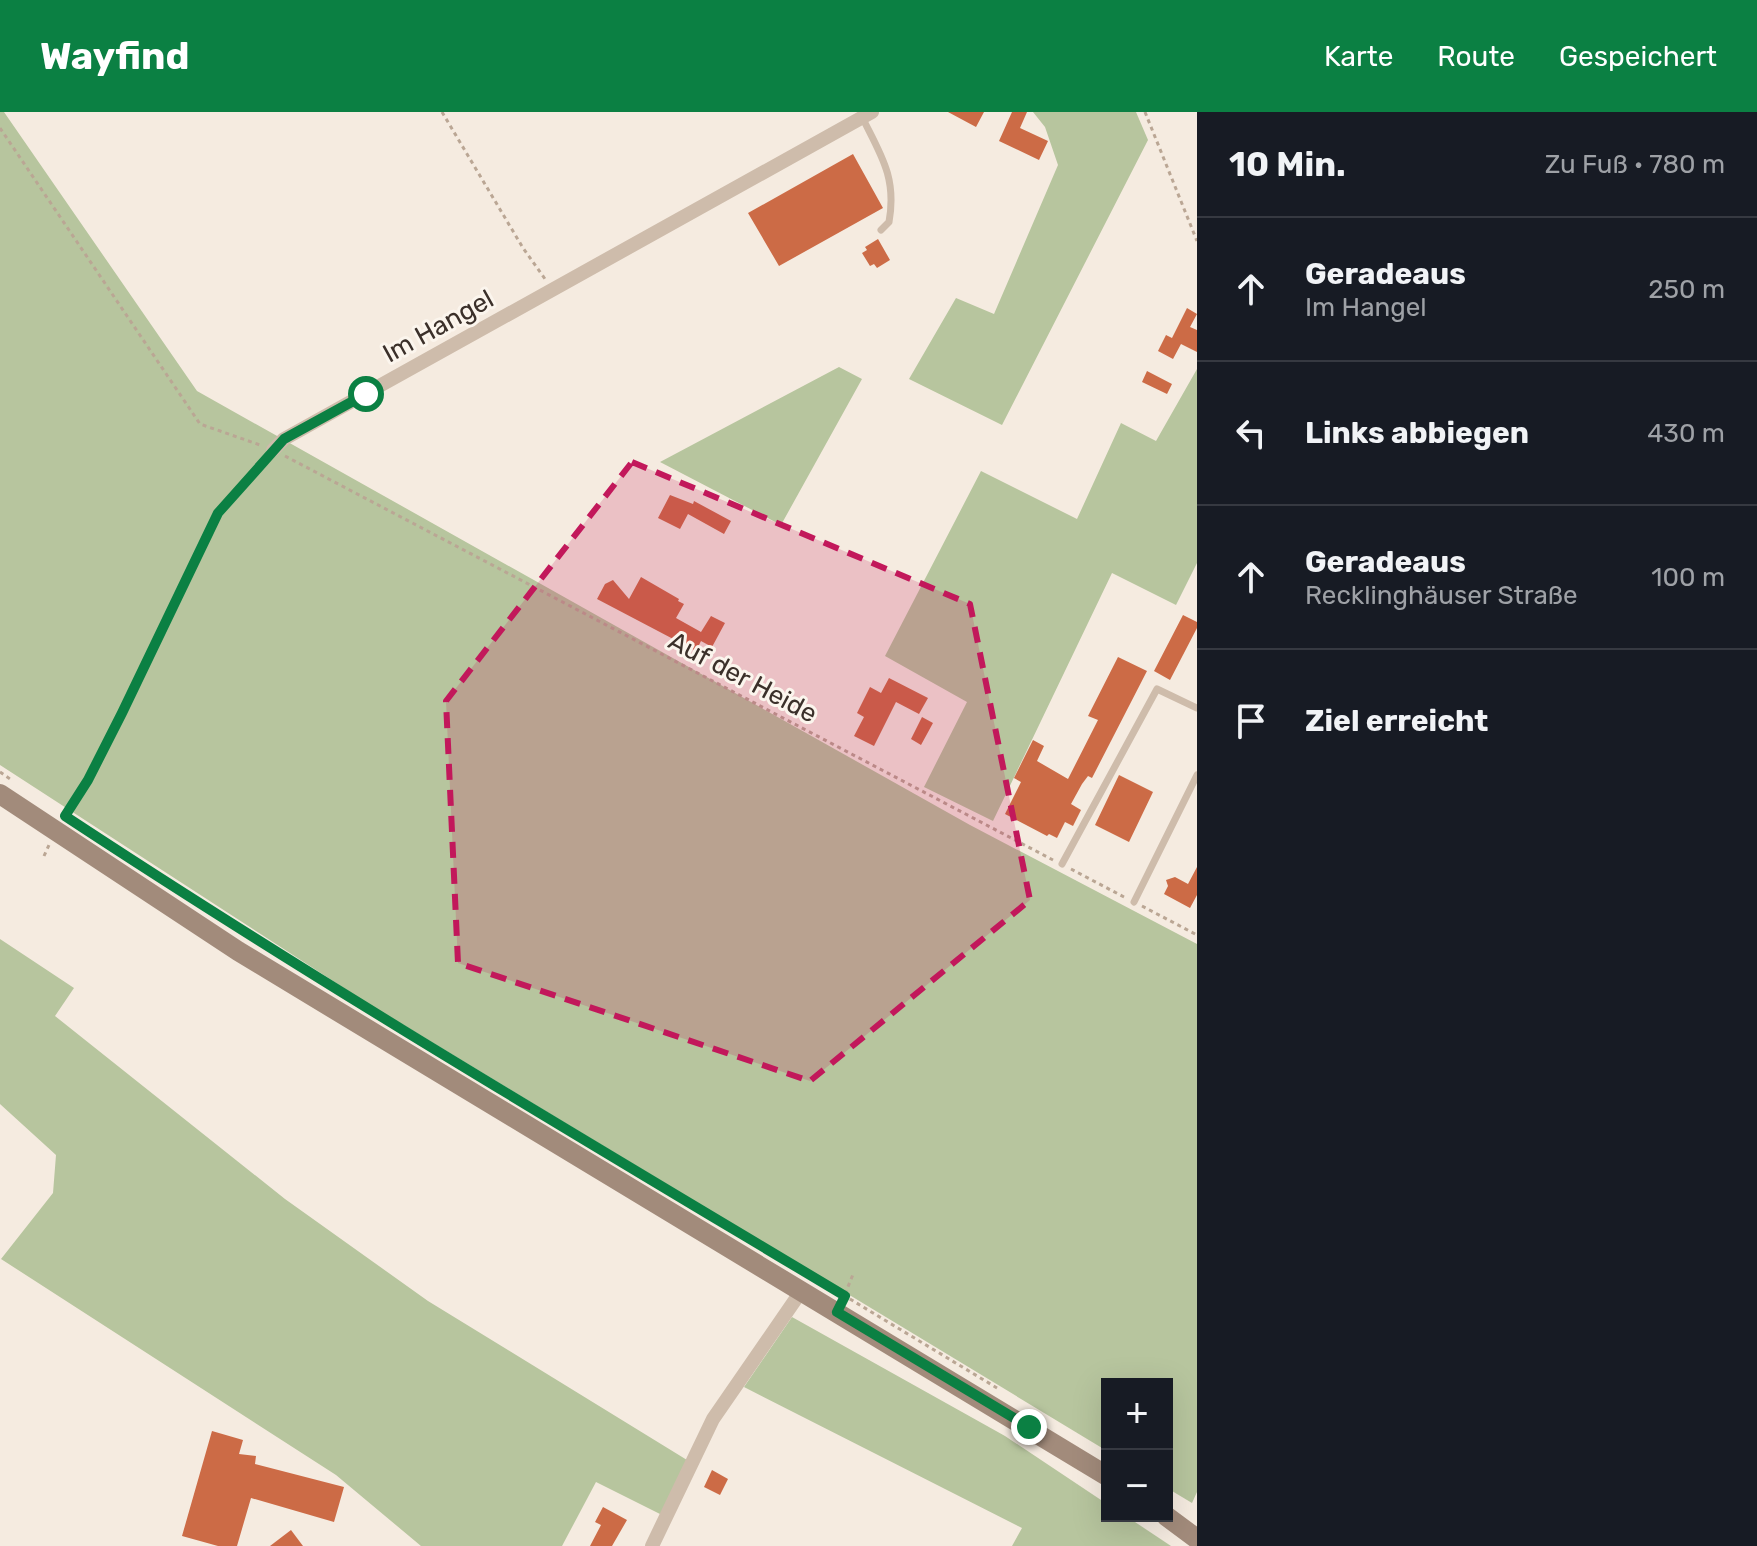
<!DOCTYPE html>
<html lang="de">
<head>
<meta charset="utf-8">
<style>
  :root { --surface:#171b24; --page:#20242c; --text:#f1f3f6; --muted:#9ea1a6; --line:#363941; --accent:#0b8043 }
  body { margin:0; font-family:Rubik,sans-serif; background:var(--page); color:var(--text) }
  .controls { position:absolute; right:24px; bottom:24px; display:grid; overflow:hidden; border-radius:0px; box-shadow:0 8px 32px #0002 }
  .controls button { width:72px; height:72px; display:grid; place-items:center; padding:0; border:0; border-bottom:2px solid var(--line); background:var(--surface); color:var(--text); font:40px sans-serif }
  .stop { position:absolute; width:24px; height:24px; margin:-18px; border:6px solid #0b8043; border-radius:50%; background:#fff }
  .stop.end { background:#0b8043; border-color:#fff; box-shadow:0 2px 8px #0008 }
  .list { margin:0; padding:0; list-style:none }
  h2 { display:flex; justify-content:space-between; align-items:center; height:104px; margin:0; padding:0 32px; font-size:34px }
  h2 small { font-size:26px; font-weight:400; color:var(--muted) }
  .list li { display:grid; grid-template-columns:52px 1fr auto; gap:24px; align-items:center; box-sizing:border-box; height:144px; padding:0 32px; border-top:2px solid var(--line) }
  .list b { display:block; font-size:30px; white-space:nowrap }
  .list p { margin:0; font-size:26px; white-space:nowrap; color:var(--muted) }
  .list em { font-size:26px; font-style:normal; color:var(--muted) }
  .icon { flex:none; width:44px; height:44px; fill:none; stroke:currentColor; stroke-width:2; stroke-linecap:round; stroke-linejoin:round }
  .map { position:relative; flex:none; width:1197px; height:1434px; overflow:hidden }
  header { display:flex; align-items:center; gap:48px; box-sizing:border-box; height:112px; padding:0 40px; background:var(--accent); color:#fff }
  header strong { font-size:38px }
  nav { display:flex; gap:44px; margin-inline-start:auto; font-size:28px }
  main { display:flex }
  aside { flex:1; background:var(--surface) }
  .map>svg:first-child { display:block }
  .green { fill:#b7c59e }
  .building { fill:#cc6b46 }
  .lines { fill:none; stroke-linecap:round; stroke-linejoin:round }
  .path { stroke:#baa694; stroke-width:3; stroke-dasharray:4 4; stroke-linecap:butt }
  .lane { stroke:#cebcab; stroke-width:7 }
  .street { stroke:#cebcab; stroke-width:14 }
  .secondary { stroke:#a28b7b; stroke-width:20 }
  .route { stroke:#0b8043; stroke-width:10 }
  .marked { fill:#c2185b; fill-opacity:0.2; stroke:#c2185b; stroke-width:6; stroke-dasharray:16 10; stroke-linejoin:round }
  .labels { text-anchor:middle; stroke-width:6; stroke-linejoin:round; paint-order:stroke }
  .street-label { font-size:26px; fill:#3b302a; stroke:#fbf5ed }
</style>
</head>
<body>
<header>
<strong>Wayfind</strong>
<nav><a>Karte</a><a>Route</a><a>Gespeichert</a></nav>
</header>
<main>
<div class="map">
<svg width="1197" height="1434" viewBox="0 0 1197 1434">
  <rect width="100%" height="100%" fill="#f5ebe0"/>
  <!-- green -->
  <path class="green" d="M0,0H4L197,279L970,713L1197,832V1380L1192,1391L1167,1376V1272H1107V1339L364,889L0,653Z
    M1033,0H1136L1148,28L1002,313L909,267L956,186L994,202L1058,53L1045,15Z
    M839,255L862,267L781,413L660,350Z
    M1197,257V451L1176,493L1112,461L993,709L924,675L967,590L885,544L981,359L1077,407L1121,311L1156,329Z
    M0,827L74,876L55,904L285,1087L428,1189L687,1348L662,1403L596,1370L562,1434H421L336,1363L1,1147L53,1081L56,1043L0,992Z
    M792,1205L1005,1324L1107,1392V1404H1126L1171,1434H1012L1022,1416L744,1275Z"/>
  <!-- building -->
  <path class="building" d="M948,0H984L976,15Z
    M1012,0H1027L1020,16L1048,29L1039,48L999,29Z
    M853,42L883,96L779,154L748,101Z
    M878,127L890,148L877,156L874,152L870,154L862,141L867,138L865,135Z
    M1187,196L1197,202L1190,215L1197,218V240L1181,232L1173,247L1158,239L1166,223L1172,226Z
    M1147,259L1172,272L1167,282L1142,270Z
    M670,383L693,392L694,389L731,409L724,422L688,402L680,417L658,406Z
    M641,465L679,487L678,489L684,492L676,506L701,520L711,504L725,511L712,535L701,529L696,539L597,487L605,472L613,468L629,487Z
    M1183,503L1197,510V516L1170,568L1154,559Z
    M1118,545L1147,559L1092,666L1088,664L1082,672L1071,692L1081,698L1073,714L1065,710L1057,726L1049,722L1047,724L1005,702L1021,670L1014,666L1033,628L1044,634L1037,649L1068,667L1098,608L1088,604Z
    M889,566L928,586L919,602L896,590L874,634L854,624L864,605L857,601L870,575L881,581Z
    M922,605L933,611L921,633L911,627Z
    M1119,663L1153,680L1129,730L1095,713Z
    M1197,755V783L1190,796L1164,782L1168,774L1166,768L1175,765L1188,772Z
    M212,1319L243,1328L239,1342L256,1344L255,1352L344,1375L334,1410L251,1386L237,1434H218L182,1424Z
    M712,1358L728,1367L720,1383L704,1375Z
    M603,1395L627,1408L612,1434H590L601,1413L595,1410Z
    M291,1418L303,1434H270Z"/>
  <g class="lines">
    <!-- path -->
    <path class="path" d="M442,0L523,136L545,167
      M1145,0L1197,129
      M0,16L200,312L260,333
      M285,344L1053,748
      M0,660L10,667
      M64,705L88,668L122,601L218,401L264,347
      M44,744L49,733
      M1071,757L1124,785
      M1142,794L1197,823
      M214,801L302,856
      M802,1158L997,1276
      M845,1182L854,1160"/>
    <!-- lane -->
    <path class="lane" d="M862,5C881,43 897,66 889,110L881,118
      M1062,752L1157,577L1197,596
      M1134,790L1197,663"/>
    <!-- street -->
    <path class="street" d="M273,338L284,327L872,0
      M652,1434L713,1307L802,1178"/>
    <!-- secondary -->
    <path class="secondary" d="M0,682L238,839L1107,1364
      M1166,1404L1197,1427"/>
  </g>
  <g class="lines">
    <!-- route -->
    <path class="route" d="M366,282L284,327L218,401L122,601L88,668L65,704C320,872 583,1027 845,1184L837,1200L1029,1315"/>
  </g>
  <!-- marked area -->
  <path class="marked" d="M632,350L970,492L1030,788L810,969L458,851L446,589Z"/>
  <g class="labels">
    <!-- street labels -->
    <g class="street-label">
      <text transform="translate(438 214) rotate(-29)" y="9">Im Hangel</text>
      <text transform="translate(743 565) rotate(28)" y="9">Auf der Heide</text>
    </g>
  </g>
</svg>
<div class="controls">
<button>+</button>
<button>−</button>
</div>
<div class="stop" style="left:366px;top:282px"></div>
<div class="stop end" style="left:1029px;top:1315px"></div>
</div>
<aside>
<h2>10 Min.<small>Zu Fuß · 780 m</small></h2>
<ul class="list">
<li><svg class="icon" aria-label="ahead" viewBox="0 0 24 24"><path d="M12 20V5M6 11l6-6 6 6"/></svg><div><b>Geradeaus</b><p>Im Hangel</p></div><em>250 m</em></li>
<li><svg class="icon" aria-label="left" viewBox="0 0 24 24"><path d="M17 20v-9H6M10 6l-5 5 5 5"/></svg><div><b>Links abbiegen</b></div><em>430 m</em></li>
<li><svg class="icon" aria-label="ahead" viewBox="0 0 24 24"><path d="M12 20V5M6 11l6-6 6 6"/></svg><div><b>Geradeaus</b><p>Recklinghäuser Straße</p></div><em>100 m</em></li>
<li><svg class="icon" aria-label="arrive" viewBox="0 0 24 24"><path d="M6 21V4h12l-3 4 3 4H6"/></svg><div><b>Ziel erreicht</b></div></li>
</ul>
</aside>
</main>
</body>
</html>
